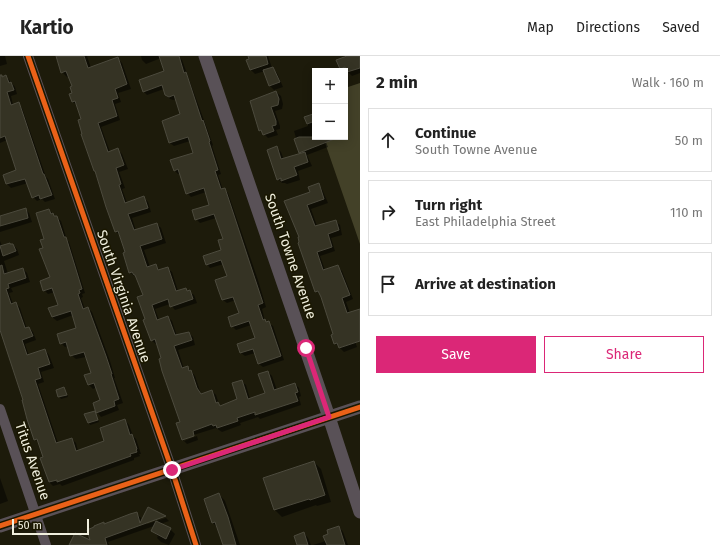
<!DOCTYPE html>
<html lang="en">
<head>
<meta charset="utf-8">
<style>
  :root { --surface:#fff; --page:#f6f6f6; --text:#222; --muted:#767676; --line:#e0e0e0; --accent:#db2777 }
  body { margin:0; font-family:"Fira Sans",sans-serif; background:var(--page); color:var(--text) }
  .controls { position:absolute; right:12px; top:12px; display:grid; overflow:hidden; border-radius:0px; box-shadow:0 2px 10px #0003 }
  .controls button { width:36px; height:36px; display:grid; place-items:center; padding:0; border:0; border-bottom:1px solid var(--line); background:var(--surface); color:var(--text); font:20px sans-serif }
  .scale { position:absolute; left:12px; bottom:10px; width:77px; box-sizing:border-box; padding-left:4px; border:2px solid #f0efde; border-top:0; font-size:11px; line-height:14px; white-space:nowrap; color:#f0efde; -webkit-text-stroke:3px #1a1700; paint-order:stroke }
  .stop { position:absolute; width:12px; height:12px; margin:-9px; border:3px solid #db2777; border-radius:50%; background:#fff }
  .stop.end { background:#db2777; border-color:#fff; box-shadow:0 1px 4px #0008 }
  .list { margin:0; padding:0; list-style:none }
  h2 { display:flex; justify-content:space-between; align-items:center; height:52px; margin:0; padding:0 16px; font-size:17px }
  h2 small { font-size:13px; font-weight:400; color:var(--muted) }
  .list li { display:grid; grid-template-columns:26px 1fr auto; gap:12px; align-items:center; box-sizing:border-box; height:64px; margin:0 8px 8px; padding:0 8px; border:1px solid var(--line); border-radius:0px }
  .list b { display:block; font-size:15px; white-space:nowrap }
  .list p { margin:0; font-size:13px; white-space:nowrap; color:var(--muted) }
  .list em { font-size:13px; font-style:normal; color:var(--muted) }
  .actions { display:flex; gap:8px; padding:12px 16px }
  .actions a { flex:1; padding:9px 0; border:1px solid var(--accent); border-radius:0px; text-align:center; font-size:14px; color:var(--accent) }
  .actions .main { background:var(--accent); color:#fff }
  .icon { flex:none; width:22px; height:22px; fill:none; stroke:currentColor; stroke-width:2; stroke-linecap:round; stroke-linejoin:round }
  .map { position:relative; flex:none; width:360px; height:489px; overflow:hidden }
  header { display:flex; align-items:center; gap:24px; box-sizing:border-box; height:56px; padding:0 20px; background:var(--surface); border-bottom:1px solid var(--line) }
  header strong { font-size:19px }
  nav { display:flex; gap:22px; margin-inline-start:auto; font-size:14px }
  main { display:flex }
  aside { flex:1; background:var(--surface) }
  .map>svg:first-child { display:block }
  .green { fill:#434128 }
  .shadow { fill:#0007 }
  .building { fill:#353324; stroke:#4c4a3d }
  .lines { fill:none; stroke-linecap:round; stroke-linejoin:round }
  .minor { stroke:#595157; stroke-width:10 }
  .tertiary { stroke:#595157; stroke-width:13 }
  .cycleway-casing { stroke:#1a1700; stroke-width:8 }
  .cycleway { stroke:#ea6118; stroke-width:5 }
  .route { stroke:#db2777; stroke-width:5 }
  .labels { text-anchor:middle; stroke-width:3; stroke-linejoin:round; paint-order:stroke }
  .street-label { font-size:14px; fill:#f0efde; stroke:#1a1700 }
</style>
</head>
<body>
<header>
<strong>Kartio</strong>
<nav><a>Map</a><a>Directions</a><a>Saved</a></nav>
</header>
<main>
<div class="map">
<svg width="360" height="489" viewBox="0 0 360 489">
  <rect width="100%" height="100%" fill="#1d1b0b"/>
  <!-- green -->
  <path class="green" d="M360,27V188L323,81H345V32Z"/>
  <!-- shadow -->
  <path class="shadow" d="M0,0H5L7,8L0,10Z
    M57,0H87L91,12L118,3L122,7L131,33L118,37L121,46L115,48L120,64L101,71L110,96L118,94L122,98L128,113L119,116L125,132L122,133L127,147L144,142L148,146L151,156L132,162L136,175L157,168L161,172L166,187L144,194L150,211L156,209L160,215L167,212L172,216L178,235L185,233L194,239L197,247L175,254L170,248L155,253L159,264L168,261L172,265L177,280L189,277L193,281L195,289L178,294L184,313L188,311L195,320L201,338L212,335L216,339L219,348L221,351L238,344L241,325L246,329L250,343L266,338L268,316L272,320L277,334L295,328L299,332L301,340L299,341L301,349L260,363L258,361L240,367L241,369L222,376L216,372L184,382V385L197,380L198,384L187,388L183,384L178,368L182,367L163,303L157,288H156L151,284L146,264L144,239L136,220H134L130,216L126,197L120,180L116,175L95,115L82,64L78,50L73,46V31L69,20L67,21L62,16Z
    M141,0H178L182,4L213,89L212,90L221,118L218,119L223,134L224,133L228,137L258,224L266,251L262,253L265,265L273,270L284,304L263,311L259,308L255,297L245,300L241,297L256,282L251,269L236,274L232,270L240,258L236,244L227,247L223,244L228,221L224,208L210,212L207,208L222,194L224,183L216,162L200,167L196,163L210,149L206,136L191,141L187,137L180,117L178,118L174,114L194,98L190,85L174,90L170,87L182,59L176,43L173,44L170,43L166,39L164,33L147,39L143,35L166,16L161,2L146,8L142,4Z
    M249,0H268L272,12L277,17L283,31L274,34L270,30L265,15L255,18L251,14Z
    M344,0H360V17L352,20L348,16L345,17V15L341,13L337,4L344,2Z
    M6,20L15,31L17,38L11,40L13,49L18,48L22,52L46,121L48,123L55,143L45,146L42,143L37,145L33,141L28,127L11,132L7,128L4,119L18,115L7,84L0,87V23Z
    M276,36L281,40L283,48L282,53L275,55L280,70V73L276,74L278,79L268,82L260,74Z
    M312,59L315,62V81H324L328,91L307,99L312,110L298,115L300,124L287,128L285,127H282L278,123L277,92L281,96L284,104L302,98L300,96L294,75L308,70L306,61Z
    M318,128L322,133L328,147L311,153L317,170L335,165L340,169L342,179L331,182L335,195L320,200L325,214L337,210L342,215L353,243L346,246L350,257L360,254V279L355,285L357,291L344,296L335,287L334,279L321,239L316,235L294,164L311,136Z
    M25,153L29,157L32,166L0,176V161Z
    M49,154L61,165L67,184L69,186L85,237L82,238L83,241L81,242L85,253L88,252L92,256L110,305L115,322H114L123,347L117,349L119,354L101,361L97,356L101,345L97,331L93,333L88,328L92,317L86,301L76,303L71,299L68,290L65,291L61,287L78,273L73,259L57,265L52,261L59,249L55,236L48,238L44,234L52,222L44,193Z
    M0,185L2,190L13,189L17,193L19,199L4,205L8,218L23,213L27,217L30,226L11,232L13,236L9,237L13,248L16,247L20,252L27,273L29,272L33,276L36,284L25,288L29,300L45,294L49,299L54,312L41,316L44,326L38,328L58,387L72,383L76,387L78,395L105,386L125,364L129,369L133,380L136,383L141,398H139L140,400L134,402V404L62,430L60,428L53,430L49,426L42,403L44,402L39,387L35,383L25,345L3,279L0,276Z
    M64,332L68,341L61,343L57,335Z
    M94,356L99,366L90,369L86,359Z
    M314,406L321,413L331,446L317,450L316,449L282,461L275,454L264,423Z
    M0,422L8,445L0,448Z
    M219,438L225,445L240,489H224L218,472L213,467L205,443Z
    M137,458L141,462L142,466H147V468L166,462L169,465L160,468L170,473L175,478L169,489L161,486L157,482L158,480L152,475L154,470L108,486L109,489H70L72,484L92,486L104,468L105,469Z
    M339,471L343,476L348,489H313L326,485Z
    M304,477L308,482L311,489H298Z"/>
  <!-- building -->
  <path class="building" d="M56,0H84L88,12L118,1L127,28L115,33L118,42L112,44L117,60L98,67L108,96L118,92L124,109L116,112L121,128L119,129L125,147L144,140L148,152L128,158L134,174L157,167L162,183L140,190L147,211L156,208L158,214L168,211L176,235L186,232L187,235L190,234L193,243L170,251L168,243L152,249L157,264L168,260L175,279L189,276L192,284L174,290L182,312L188,310L189,315L191,314L197,332L201,338L212,334L216,347L218,346L220,350L237,343L232,327L242,324L248,343L265,337L258,318L268,315L274,334L295,327L298,336L295,337L298,345L255,359V356L237,362L238,365L217,372L216,369L213,370L212,368L193,375L194,380L182,384L176,367L180,366L162,315L159,303L161,302L155,283L151,285L143,264L145,263L137,241L143,239L135,219H134L132,216L129,217L123,197L125,196L118,175L115,176L106,151L95,115H94L81,78H82L78,64L81,63L75,45L72,46L69,38L72,37L70,31L72,30L66,15L61,17Z
    M159,0H179L184,17L186,16L202,65L203,64L210,85L209,86L218,114L215,115L221,133L225,132L263,247L258,249L263,264L265,263L266,266L269,265L281,300L258,308L253,293L240,297L237,288L255,282L249,265L231,271L228,261L239,257L233,241L222,244L218,233L215,224L227,220L221,204L206,209L203,200L221,194L218,184L223,183L214,158L195,164L192,154L209,149L204,132L186,138L178,113L174,115L170,104L193,97L188,81L169,87L162,65L180,58L174,39L169,41L165,39L162,29L143,36L139,24L164,15Z
    M248,0H266L268,8L250,14L246,4L249,3Z
    M347,0H360V12L347,16L345,11L340,13L336,4Z
    M273,11L280,26L269,30L263,14Z
    M0,19H2V21L6,19L9,27L11,26L14,34L7,36L11,49L19,46L43,118H44L52,139L40,143L39,139L32,142L25,123L6,128L3,119L16,114L5,80L0,82Z
    M276,35L279,43L278,49L271,51L276,65V69L272,70L274,75L263,79L261,74L259,75L250,45Z
    M313,58L315,65L307,68L304,61Z
    M299,81H337V82L299,97L294,83Z
    M277,90L281,103L305,96L308,106L294,111L297,119L281,125V122L277,124L267,94Z
    M319,127L324,143L307,149L315,170L336,164L339,174L328,178L332,191L317,196L323,214L338,209L350,239L342,242L347,257L360,253V285L339,292L337,287L334,288L331,279L333,278L321,241L318,235L315,236L298,187L299,186L298,181H299L284,145L310,136L308,131Z
    M26,152L28,162L0,170V160Z
    M49,153L51,158L53,157L54,160H57L64,181H66L82,233L79,234L80,237L78,238L83,253L88,251L106,300L112,318H111L119,343L114,345L115,350L96,357L93,347L100,344L94,327L88,329L84,319L91,317L84,296L70,300L66,286L60,288L57,278L76,272L71,255L52,261L48,252L58,249L52,232L43,235L40,225L50,221L39,193L43,192L40,184L44,183L36,157Z
    M10,187V188H13L16,195L3,200L0,190Z
    M2,209L4,218L23,212L26,222L8,228L9,232L6,233L11,248L16,246L25,272L29,271L33,280L22,284L27,299L45,293L50,308L38,312L41,322L35,324L56,387L72,382L76,395L104,385L100,372L125,363L130,379L132,378L137,393L136,394L137,396L130,398L131,400L57,426V424L49,426L40,402L43,401L37,383L34,384L27,363L22,344H23L0,274V210Z
    M64,331L67,339L58,341L56,334Z
    M95,355L98,364L88,367L84,358Z
    M314,405L325,439L310,444L309,443L274,454L263,422Z
    M219,437L228,461L236,489H223L215,466L212,467L204,443Z
    M148,451L166,460L105,482L107,489H69L75,477L90,484L87,474L94,471V470L104,466V468L130,458L137,456L140,467Z
    M156,465L171,472L166,483L151,475Z
    M339,470L345,489H327L323,480L328,478L327,474Z
    M304,476L308,489H297L294,480Z"/>
  <g class="lines">
    <!-- minor -->
    <path class="minor" d="M28,0L172,414L196,489
      M0,353L46,489"/>
    <!-- tertiary -->
    <path class="tertiary" d="M205,0L329,361L360,456
      M0,470L360,351"/>
    <!-- cycleway casing -->
    <g class="cycleway-casing">
      <path id="cycleway" d="M28,0L172,414L196,489
        M0,470L360,351"/>
    </g>
    <!-- cycleway -->
    <use href="#cycleway" class="cycleway"/>
  </g>
  <g class="lines">
    <!-- route -->
    <path class="route" d="M172,414L329,361L306,292"/>
  </g>
  <g class="labels">
    <!-- street labels -->
    <g class="street-label">
      <text transform="translate(291 200) rotate(71)" y="5">South Towne Avenue</text>
      <text transform="translate(124 240) rotate(71)" y="5">South Virginia Avenue</text>
      <text transform="translate(33 405) rotate(71)" y="5">Titus Avenue</text>
    </g>
  </g>
</svg>
<div class="controls">
<button>+</button>
<button>−</button>
</div>
<div class="scale">50 m</div>
<div class="stop" style="left:306px;top:292px"></div>
<div class="stop end" style="left:172px;top:414px"></div>
</div>
<aside>
<h2>2 min<small>Walk · 160 m</small></h2>
<ul class="list">
<li><svg class="icon" aria-label="ahead" viewBox="0 0 24 24"><path d="M12 20V5M6 11l6-6 6 6"/></svg><div><b>Continue</b><p>South Towne Avenue</p></div><em>50 m</em></li>
<li><svg class="icon" aria-label="right" viewBox="0 0 24 24"><path d="M7 20v-9h11M14 6l5 5-5 5"/></svg><div><b>Turn right</b><p>East Philadelphia Street</p></div><em>110 m</em></li>
<li><svg class="icon" aria-label="arrive" viewBox="0 0 24 24"><path d="M6 21V4h12l-3 4 3 4H6"/></svg><div><b>Arrive at destination</b></div></li>
</ul>
<div class="actions"><a class="main">Save</a><a>Share</a></div>
</aside>
</main>
</body>
</html>
